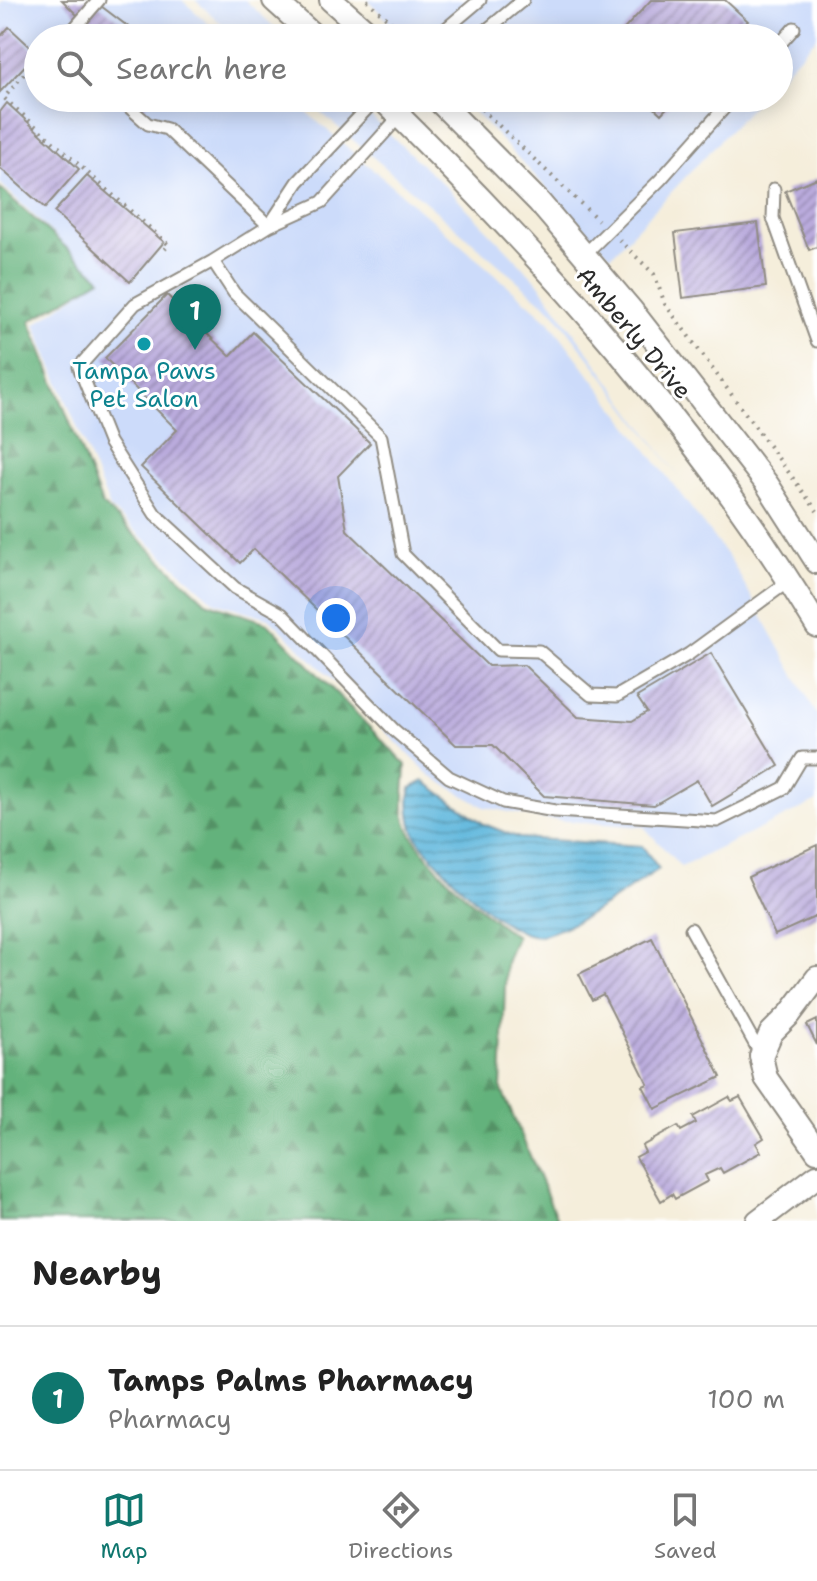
<!DOCTYPE html>
<html lang="en">
<head>
<meta charset="utf-8">
<style>
  :root { --surface:#fff; --page:#f2f2f2; --text:#222; --muted:#767676; --line:#e0e0e0; --accent:#0f766e }
  body { margin:0; font-family:"Shantell Sans",sans-serif; background:var(--page); color:var(--text) }
  .you { position:absolute; left:336px; top:618px; width:28px; height:28px; margin:-20px; border:6px solid #fff; border-radius:50%; background:#1a73e8; box-shadow:0 0 0 12px #1a73e833 }
  .badge { display:grid; place-items:center; width:52px; height:52px; border-radius:50%; background:var(--accent); color:#fff; font-size:26px; font-weight:700 }
  .pin { position:absolute; translate:-50% -66px; filter:drop-shadow(0 2px 4px #0008) }
  .pin::after { content:''; position:absolute; top:42px; width:28px; height:24px; background:inherit; clip-path:polygon(0 0,100% 0,50% 100%) }
  .list { margin:0; padding:0; list-style:none }
  h2 { display:flex; justify-content:space-between; align-items:center; height:104px; margin:0; padding:0 32px; font-size:34px }
  h2 small { font-size:26px; font-weight:400; color:var(--muted) }
  .list li { display:grid; grid-template-columns:52px 1fr auto; gap:24px; align-items:center; box-sizing:border-box; height:144px; padding:0 32px; border-top:2px solid var(--line) }
  .list b { display:block; font-size:30px; white-space:nowrap }
  .list p { margin:0; font-size:26px; white-space:nowrap; color:var(--muted) }
  .list em { font-size:26px; font-style:normal; color:var(--muted) }
  .icon { flex:none; width:44px; height:44px; fill:none; stroke:currentColor; stroke-width:2; stroke-linecap:round; stroke-linejoin:round }
  .map { position:relative; flex:none; width:817px; height:1221px; overflow:hidden }
  .search { position:absolute; background:var(--surface); box-shadow:0 4px 20px #0003; left:24px; right:24px; top:24px; height:88px; display:flex; align-items:center; gap:20px; box-sizing:border-box; padding:0 28px; border-radius:44px; color:var(--muted); font-size:30px }
  .sheet { height:248px; background:var(--surface) }
  nav { display:flex; justify-content:space-around; align-items:center; box-sizing:border-box; height:112px; border-top:2px solid var(--line); background:var(--surface); font-size:22px; color:var(--muted) }
  nav a { display:grid; justify-items:center; gap:4px }
  nav .on { color:var(--accent) }
  .map>svg:first-child { display:block }
  .built { fill:#ccdbfa }
  .forest { fill:url(#forest-firs); stroke:#486e53; stroke-width:2 }
  .water { fill:url(#water-rules); stroke:#467284; stroke-width:2 }
  .building { fill:url(#building-hatch) }
  .lines { fill:none; stroke-linecap:round; stroke-linejoin:round }
  .service-casing { stroke:#908c83; stroke-width:15 }
  .minor-casing { stroke:#908c83; stroke-width:26 }
  .path { stroke:#908c83; stroke-width:4; stroke-dasharray:2 6; stroke-linecap:butt }
  .service { stroke:#fff; stroke-width:11 }
  .minor { stroke:#fff; stroke-width:22 }
  .culture-dot { fill:#0f9aa8; stroke:#fff; stroke-width:3 }
  .labels { text-anchor:middle; stroke-width:6; stroke-linejoin:round; paint-order:stroke }
  .street-label { font-size:24px; fill:#2b2b2b; stroke:#fff }
  .culture-label { font-size:24px; fill:#0d838f; stroke:#fff }
</style>
</head>
<body>
<div class="map">
<svg width="817" height="1221" viewBox="0 0 817 1221">
  <defs>
    <pattern id="forest-firs" width="22" height="20" patternUnits="userSpaceOnUse" patternTransform="scale(2)"><rect width="22" height="20" fill="#64b27b"/><path d="M5 1l3.5 6h-7zM16 11l3.5 6h-7z" fill="#539165"/></pattern>
    <pattern id="water-rules" width="6" height="5" patternUnits="userSpaceOnUse" patternTransform="scale(2)"><rect width="6" height="5" fill="#60b8dd"/><path d="M0 2.5h6" fill="none" stroke="#4f96b3"/></pattern>
    <pattern id="building-hatch" width="6" height="6" patternUnits="userSpaceOnUse" patternTransform="scale(2)"><rect width="6" height="6" fill="#baabdd"/><path d="M-1 1l2-2M0 6l6-6M5 7l2-2" fill="none" stroke="#978bb3"/></pattern>
  </defs>
  <rect width="100%" height="100%" fill="#fff"/>
  <filter id="ink" filterUnits="userSpaceOnUse"><feTurbulence type="fractalNoise" baseFrequency=".0125" numOctaves="2"/><feDisplacementMap in="SourceGraphic" scale="16" xChannelSelector="R" yChannelSelector="G"/><feConvolveMatrix kernelMatrix="1 2 1 2 8 2 1 2 1" color-interpolation-filters="sRGB"/></filter>
  <filter id="wash" filterUnits="userSpaceOnUse"><feTurbulence type="fractalNoise" baseFrequency=".006" numOctaves="4" result="noise"/><feDisplacementMap in="SourceGraphic" scale="32" xChannelSelector="R" yChannelSelector="G"/><feGaussianBlur stdDeviation="1.8" result="paint"/><feColorMatrix in="noise" values="0 0 0 0 0 0 0 0 0 0 0 0 0 0 0 0 0 1.4 0 .05"/><feComposite in="paint" operator="in"/></filter>
  <g filter="url(#wash)">
    <rect width="100%" height="100%" fill="#f5eedb"/>
    <!-- built -->
    <path class="built" d="M4,0H182L224,38H38V98H290L549,321L732,562L817,715V801L681,867L644,827L544,819L484,807L432,777L269,618L215,602L110,508L35,324L100,279L0,183V4Z
      M195,0H245L286,38H238Z
      M368,0H817V37L779,78V38H404Z
      M304,98H351L448,189L536,280L683,482L555,313Z
      M461,98H760L611,256Z"/>
    <!-- forest -->
    <path class="forest" d="M0,188L101,279L30,321L102,504L206,602L268,623L406,765C406,782 401,804 406,821C416,857 484,914 516,936L506,963L501,1088L558,1221H0Z"/>
    <!-- water -->
    <path class="water" d="M424,781L484,824L519,838L642,846L659,869C625,891 582,925 542,935C510,943 437,865 419,841C410,828 407,802 411,788Z"/>
    <g id="blocks">
      <!-- building -->
      <path class="building" d="M62,0H93L143,38H100Z
        M651,0H725L748,21L732,38H616Z
        M9,27L37,53L0,92V37Z
        M130,98H152L142,109Z
        M644,98H676L661,114Z
        M7,103L79,169L45,208L0,168V112Z
        M87,176L164,242L130,282L54,212Z
        M817,178V247L809,250L785,191Z
        M758,223L766,287L683,298L675,233Z
        M167,295L230,356L253,332L370,443L338,476L347,530L488,666L524,665L578,717L632,721L647,712L637,697L711,653L779,766L712,806L697,780L654,805L544,796L493,745H456L254,549L240,563L141,467L177,430L105,358Z
        M817,845V916L775,935L748,877Z
        M652,938L721,1077L655,1109L643,1086L648,1084L603,994L592,1000L579,974Z
        M817,1020V1045L807,1025Z
        M729,1097L732,1101L740,1097L764,1138L756,1143L761,1152L723,1173L720,1168L705,1175L708,1181L675,1199L672,1194L661,1201L636,1157L645,1152L642,1146L678,1126L681,1131L696,1123L693,1117Z"/>
    </g>
  </g>
  <g filter="url(#ink)">
    <use href="#blocks" fill-opacity="0" stroke="#908c83" stroke-width="2"/>
    <g class="lines">
      <!-- service casing -->
      <g class="service-casing">
        <path id="service" d="M66,38L99,0
          M435,38L480,0
          M477,38L523,0
          M779,45L794,28
          M119,98L148,124L167,129L269,226
          M416,98L322,202L269,226L213,261L234,293L381,437L403,554L498,650L539,651L591,695L617,696L689,654L789,581
          M774,189L773,218L817,341
          M269,226L298,182L377,98
          M584,255L660,180L733,98
          M213,261L135,304L79,367L109,442L155,514L235,588L282,614L394,730L449,777L503,802L555,811L717,821L784,788L802,758H817
          M691,929L761,1055"/>
      </g>
      <!-- minor casing -->
      <g class="minor-casing">
        <path id="minor" d="M274,0L316,38
          M331,0L374,38
          M381,98C544,258 699,430 817,626
          M436,98L539,202L632,311L767,484L817,562
          M817,978L790,1014L771,1033L761,1056L766,1078L817,1151
          M758,1221L817,1176"/>
      </g>
      <!-- path -->
      <path class="path" d="M367,0L408,38
        M29,68L4,98L169,245L165,249
        M470,98L598,220
        M619,240L654,274L665,304L817,511"/>
      <!-- service -->
      <use href="#service" class="service"/>
      <!-- minor -->
      <use href="#minor" class="minor"/>
    </g>
  </g>
  <!-- markers -->
  <circle class="culture-dot" cx="144" cy="344" r="8"/>
  <g class="labels">
    <!-- street labels -->
    <g class="street-label">
      <text transform="translate(634 333) rotate(50)" y="8">Amberly Drive</text>
    </g>
    <!-- culture labels -->
    <g class="culture-label">
      <text x="144" y="379">Tampa Paws<tspan x="144" dy="28">Pet Salon</tspan></text>
    </g>
  </g>
</svg>
<div class="you"></div>
<div class="pin badge" style="left:195px;top:350px">1</div>
<div class="search"><svg class="icon" aria-label="search" viewBox="0 0 24 24"><circle cx="10" cy="10" r="6"/><path d="M15 15l6 6"/></svg>Search here</div>
</div>
<section class="sheet">
<h2>Nearby<small></small></h2>
<ul class="list">
<li><span class="badge">1</span><div><b>Tamps Palms Pharmacy</b><p>Pharmacy</p></div><em>100 m</em></li>
</ul>
</section>
<nav>
<a class="on"><svg class="icon" aria-label="map" viewBox="0 0 24 24"><path d="M3 6l6-2 6 2 6-2v14l-6 2-6-2-6 2zM9 4v14M15 6v14"/></svg>Map</a>
<a><svg class="icon" aria-label="directions" viewBox="0 0 24 24"><path d="M12 3l9 9-9 9-9-9zM9 14v-3h6M13 9l2 2-2 2"/></svg>Directions</a>
<a><svg class="icon" aria-label="saved" viewBox="0 0 24 24"><path d="M7 4h10v16l-5-4-5 4z"/></svg>Saved</a>
</nav>
</body>
</html>
